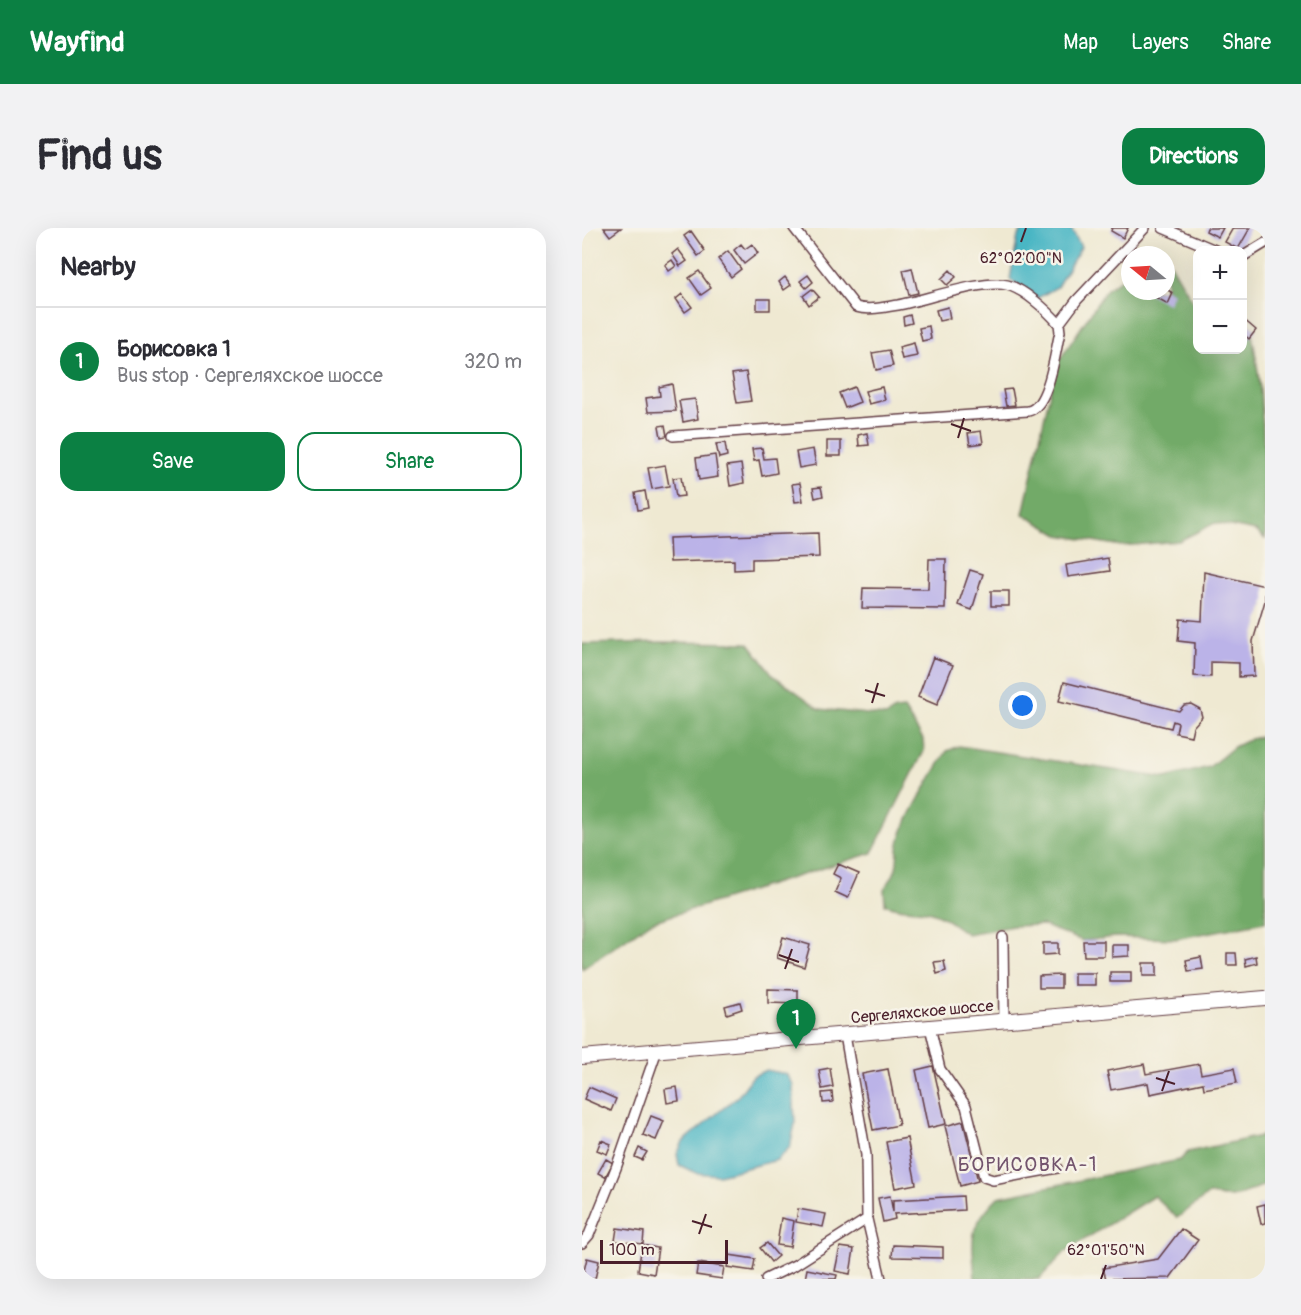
<!DOCTYPE html>
<html lang="en">
<head>
<meta charset="utf-8">
<style>
  :root { --surface:#fff; --page:#f2f2f3; --text:#2b2b33; --muted:#7c7c81; --line:#e1e1e2; --accent:#0b8043 }
  body { margin:0; font-family:Pangolin,sans-serif; background:var(--page); color:var(--text) }
  .controls { position:absolute; right:18px; top:18px; display:grid; overflow:hidden; border-radius:12px; box-shadow:0 6px 24px #0002 }
  .controls button { width:54px; height:54px; display:grid; place-items:center; padding:0; border:0; border-bottom:2px solid var(--line); background:var(--surface); color:var(--text); font:30px sans-serif }
  .compass { position:absolute; left:539px; top:18px; width:54px; height:54px; border-radius:50%; background:var(--surface); box-shadow:0 6px 24px #0002; rotate:288deg }
  .scale { position:absolute; left:18px; bottom:15px; width:128px; box-sizing:border-box; padding-left:6px; border:3px solid #4a1f2b; border-top:0; font-size:16px; line-height:21px; white-space:nowrap; color:#4a1f2b; -webkit-text-stroke:4px #f7f3e8; paint-order:stroke }
  .you { position:absolute; left:441px; top:478px; width:21px; height:21px; margin:-15px; border:4px solid #fff; border-radius:50%; background:#1a73e8; box-shadow:0 0 0 9px #1a73e833 }
  .badge { display:grid; place-items:center; width:39px; height:39px; border-radius:50%; background:var(--accent); color:#fff; font-size:20px; font-weight:700 }
  .pin { position:absolute; translate:-50% -50px; filter:drop-shadow(0 2px 3px #0008) }
  .pin::after { content:''; position:absolute; top:32px; width:21px; height:18px; background:inherit; clip-path:polygon(0 0,100% 0,50% 100%) }
  .list { margin:0; padding:0; list-style:none }
  h2 { display:flex; justify-content:space-between; align-items:center; height:78px; margin:0; padding:0 24px; font-size:26px }
  h2 small { font-size:20px; font-weight:400; color:var(--muted) }
  .list li { display:grid; grid-template-columns:39px 1fr auto; gap:18px; align-items:center; box-sizing:border-box; height:108px; padding:0 24px; border-top:2px solid var(--line) }
  .list b { display:block; font-size:22px; white-space:nowrap }
  .list p { margin:0; font-size:20px; white-space:nowrap; color:var(--muted) }
  .list em { font-size:20px; font-style:normal; color:var(--muted) }
  .actions { display:flex; gap:12px; padding:18px 24px }
  .actions a { flex:1; padding:14px 0; border:2px solid var(--accent); border-radius:18px; text-align:center; font-size:21px; color:var(--accent) }
  .actions .main { background:var(--accent); color:#fff }
  .map { position:relative; flex:none; width:683px; height:1051px; overflow:hidden; border-radius:18px }
  header { display:flex; align-items:center; gap:36px; box-sizing:border-box; height:84px; padding:0 30px; background:var(--accent); color:#fff }
  header strong { font-size:28px }
  nav { display:flex; gap:33px; margin-inline-start:auto; font-size:21px }
  .intro { display:flex; align-items:center; justify-content:space-between; box-sizing:border-box; height:144px; padding:0 36px }
  h1 { margin:0; font-size:42px }
  .button { padding:15px 27px; border-radius:18px; background:var(--accent); color:#fff; font-size:21px; font-weight:700 }
  main { display:flex; gap:36px; padding:0 36px }
  aside { flex:1; background:var(--surface); border-radius:18px; box-shadow:0 6px 24px #0002 }
  .map>svg:first-child { display:block }
  .forest { fill:#72aa68; stroke:#5e644a; stroke-width:1.5 }
  .water { fill:#49b6c4; stroke:#4a6a78; stroke-width:1.5 }
  .building { fill:#bbb3e8 }
  .lines { fill:none; stroke-linecap:round; stroke-linejoin:round }
  .street-casing { stroke:#633d44; stroke-width:12 }
  .secondary-casing { stroke:#633d44; stroke-width:16 }
  .street { stroke:#fff; stroke-width:9 }
  .secondary { stroke:#fff; stroke-width:14 }
  .ticks { fill:none; stroke:#4a1f2b; stroke-width:2 }
  .labels { text-anchor:middle; stroke-width:5; stroke-linejoin:round; paint-order:stroke }
  .street-label { font-size:16px; fill:#4a1f2b; stroke:#f7f3e8 }
  .quarter-label { font-size:20px; letter-spacing:1.5px; fill:#72536d; stroke:#f7f3e8 }
  .ticks-label { font-size:15px; text-anchor:middle; fill:#4a1f2b; stroke:#f7f3e8; stroke-width:5; stroke-linejoin:round; paint-order:stroke }
</style>
</head>
<body>
<header>
<strong>Wayfind</strong>
<nav><a>Map</a><a>Layers</a><a>Share</a></nav>
</header>
<div class="intro"><h1>Find us</h1><a class="button">Directions</a></div>
<main>
<aside>
<h2>Nearby<small></small></h2>
<ul class="list">
<li><span class="badge">1</span><div><b>Борисовка 1</b><p>Bus stop · Сергеляхское шоссе</p></div><em>320 m</em></li>
</ul>
<div class="actions"><a class="main">Save</a><a>Share</a></div>
</aside>
<div class="map">
<svg width="683" height="1051" viewBox="0 0 683 1051">
  <rect width="100%" height="100%" fill="#f7f3e8"/>
  <filter id="ink" filterUnits="userSpaceOnUse"><feTurbulence type="fractalNoise" baseFrequency=".0167" numOctaves="2"/><feDisplacementMap in="SourceGraphic" scale="12" xChannelSelector="R" yChannelSelector="G"/><feConvolveMatrix kernelMatrix="1 2 1 2 8 2 1 2 1" color-interpolation-filters="sRGB"/></filter>
  <filter id="wash" filterUnits="userSpaceOnUse"><feTurbulence type="fractalNoise" baseFrequency=".008" numOctaves="4" result="noise"/><feDisplacementMap in="SourceGraphic" scale="24" xChannelSelector="R" yChannelSelector="G"/><feGaussianBlur stdDeviation="1.35" result="paint"/><feColorMatrix in="noise" values="0 0 0 0 0 0 0 0 0 0 0 0 0 0 0 0 0 1.4 0 .05"/><feComposite in="paint" operator="in"/></filter>
  <g filter="url(#wash)">
    <rect width="100%" height="100%" fill="#efe9d2"/>
    <!-- forest -->
    <path class="forest" d="M584,34L589,36L615,81L616,122H660L661,102L670,107C683,172 683,242 683,311L674,303L633,295L597,313L539,318L477,307L441,286L474,137L524,62L548,45V63H584Z
      M78,414L167,415L191,447L238,481L304,488L313,482L322,481L341,511L342,523L290,625L69,694L0,741V416Z
      M683,508V694L593,711L533,709L501,713L460,697L431,698L385,706C373,698 363,688 349,684C332,680 322,684 303,676L302,661C323,635 310,631 320,605C329,581 351,546 365,523L377,518L583,550L627,539L652,519L668,511Z
      M683,907V957C660,965 652,974 627,966L595,990L572,968L484,1023L457,1051H393C390,1010 385,1000 416,969L598,932L606,924Z"/>
    <!-- water -->
    <path class="water" d="M443,0H489L499,19L475,59L454,71L428,51L436,8Z
      M184,842L204,846L211,856L213,896L208,919L195,932L137,947L114,945L97,937L95,926L101,914L157,867L171,848Z"/>
    <g id="blocks">
      <!-- building -->
      <path class="building" d="M22,0H39L28,8Z
        M530,0H546L541,10L529,3Z
        M625,0H641L636,9L624,3Z
        M651,0H668L656,21L643,14Z
        M109,3L123,23L116,28L102,8Z
        M159,16L163,21L170,16L176,25L162,36L152,22Z
        M96,21L105,33L98,38L90,26Z
        M146,23L159,41L149,49L136,31Z
        M90,32L94,38L87,43L83,37Z
        M330,40L336,65L327,67L321,42Z
        M368,42L374,49L365,57L359,51Z
        M117,43L129,60L119,67L107,50Z
        M226,47L231,54L224,60L218,53Z
        M203,49L209,57L202,62L197,54Z
        M230,61L237,69L227,77L221,68Z
        M584,61L591,65L586,76L566,65Z
        M100,66L110,79L103,84L94,71Z
        M175,71H188V82H175Z
        M366,79L368,91L357,93L354,82Z
        M328,87L330,95L322,97L321,89Z
        M660,90L674,102L667,111L660,105Z
        M347,98L349,111L340,113L337,100Z
        M332,115L335,128L320,131L317,119Z
        M307,122L311,138L294,142L290,125Z
        M164,144L169,173L155,175L150,146Z
        M90,156L94,183L66,184L64,170L78,168L77,159Z
        M272,159L278,174L263,180L257,165Z
        M300,159L303,172L287,176L283,163Z
        M430,161L433,177L424,178L421,162Z
        M113,171L116,191L101,194L97,173Z
        M83,197L85,208L79,209L77,198Z
        M399,203L401,215L388,217L386,205Z
        M285,205L287,217L277,218L276,207Z
        M245,213H259V228H245Z
        M143,215L145,228L137,230L134,216Z
        M180,220L182,231L193,230L195,245L180,248L177,232L172,233L170,221Z
        M231,221L234,237L217,240L214,224Z
        M133,227L136,249L117,252L114,230Z
        M159,236L162,255L148,258L145,238Z
        M83,237L87,258L70,261L66,240Z
        M99,249L102,268L94,269L91,250Z
        M218,255L221,273L213,274L210,256Z
        M239,259L241,268L233,270L231,260Z
        M63,263L66,280L56,282L53,265Z
        M236,305L237,329L170,331V341L152,342V332L88,334L87,310Z
        M526,330L528,343L486,349L484,337Z
        M347,331H364L363,381L280,380L281,360L346,361Z
        M388,342L401,346L390,382L376,377Z
        M622,344L683,358V373L671,413L672,448L657,449V435L629,434V449L612,448L613,415L596,413L598,391L620,393Z
        M409,363H427V378H409Z
        M351,429L371,437L355,477L336,469Z
        M482,454L597,483L602,477L609,476L618,481L620,489L611,499L609,508L594,505L596,495L591,493L589,500L477,473Z
        M256,636L277,645L266,670L253,664L259,650L251,646Z
        M201,709L228,717L222,739L195,730Z
        M501,713H522V728H502Z
        M461,715H476V726L461,727Z
        M530,717H547V728L530,729Z
        M645,725H654L655,737H645Z
        M674,728L675,735L664,738L663,731Z
        M619,729L621,741L606,743L604,732Z
        M362,733L364,743L355,746L352,734Z
        M561,735H575V748H561Z
        M528,744H549V754H528Z
        M492,745H513V757H492Z
        M479,747V760H457V748Z
        M186,761L216,762V776L186,775Z
        M158,774L160,781L145,786L143,778Z
        M562,836L564,846L617,836L619,846L652,840L655,855L622,861L621,855L568,866L566,855L529,862L525,843Z
        M351,838L364,896L346,900L334,842Z
        M248,840L251,859L240,861L237,842Z
        M306,841L317,897L291,902L280,846Z
        M7,859L34,871L29,883L2,871Z
        M95,859L97,873L85,875L83,861Z
        M250,864L251,874L241,875L240,865Z
        M69,888L82,893L74,912L61,907Z
        M381,893L396,953L378,958L363,898Z
        M325,910L334,956L313,960L304,914Z
        M19,912L29,916L25,926L15,922Z
        M57,920L65,924L60,932L53,929Z
        M24,931L31,935L23,949L16,945Z
        M308,968L311,984V972L381,968L382,982L312,986L313,991L301,994L296,970Z
        M683,976V995L679,996L675,978Z
        M216,981L244,986L241,999L214,994Z
        M199,990L212,993L208,1019L195,1017Z
        M35,1000L62,1004L61,1016L33,1013Z
        M599,1001L616,1012L588,1050L524,1051L521,1040L576,1031Z
        M185,1015L196,1028L189,1034L178,1020Z
        M60,1017L76,1020L72,1046L56,1043Z
        M311,1017L361,1019V1030L310,1029Z
        M258,1019L272,1021L268,1046L253,1043Z
        M147,1027L173,1031L171,1043L145,1039Z
        M5,1030L17,1033L13,1051H0Z
        M116,1035L142,1039L140,1051L114,1047Z
        M225,1041L255,1047L254,1051H223Z"/>
    </g>
  </g>
  <g filter="url(#ink)">
    <use href="#blocks" fill-opacity="0" stroke="#633d44" stroke-width="1.5"/>
    <g class="lines">
      <!-- street casing -->
      <g class="street-casing">
        <path id="street" d="M581,0L633,22
          M660,29L683,15
          M477,96L495,72L563,0
          M91,208L446,183C467,179 473,124 478,104L477,96C466,83 442,61 425,57C401,51 343,72 316,77C302,79 288,83 274,79L212,0
          M421,709L422,793
          M348,799L358,841L384,878L402,949L411,952L475,940
          M263,807L284,927L285,991L299,1051
          M0,1015L7,1007L34,940L75,822
          M184,1051L213,1037L285,991"/>
      </g>
      <!-- secondary casing -->
      <g class="secondary-casing">
        <path id="secondary" d="M0,829L683,770"/>
      </g>
      <!-- street -->
      <use href="#street" class="street"/>
      <!-- secondary -->
      <use href="#secondary" class="secondary"/>
    </g>
  </g>
  <!-- ticks -->
  <path class="ticks" d="M439,14L444,0M369,196L389,203M376,210L382,190M283,462L303,468M290,475L296,455M197,727L217,734M203,741L210,721M574,850L593,856M580,863L587,843M110,993L130,999M117,1006L124,986M519,1051L524,1037"/>
  <g class="labels">
    <!-- street labels -->
    <g class="street-label">
      <text transform="translate(340 783) rotate(-5)" y="6">Сергеляхское шоссе</text>
    </g>
    <!-- quarter labels -->
    <g class="quarter-label">
      <text x="446" y="943">БОРИСОВКА-1</text>
    </g>
  </g>
  <g class="ticks-label">
    <text x="439" y="35">62°02'00"N</text>
    <text x="524" y="1027">62°01'50"N</text>
  </g>
</svg>
<div class="controls">
<button>+</button>
<button>−</button>
</div>
<svg class="compass" viewBox="-18 -18 36 36"><path d="M0-13l5 13h-10z" fill="#e53935"/><path d="M0 13l5-13h-10z" fill="#7c7c81"/></svg>
<div class="scale">100 m</div>
<div class="you"></div>
<div class="pin badge" style="left:214px;top:821px">1</div>
</div>
</main>
</body>
</html>
